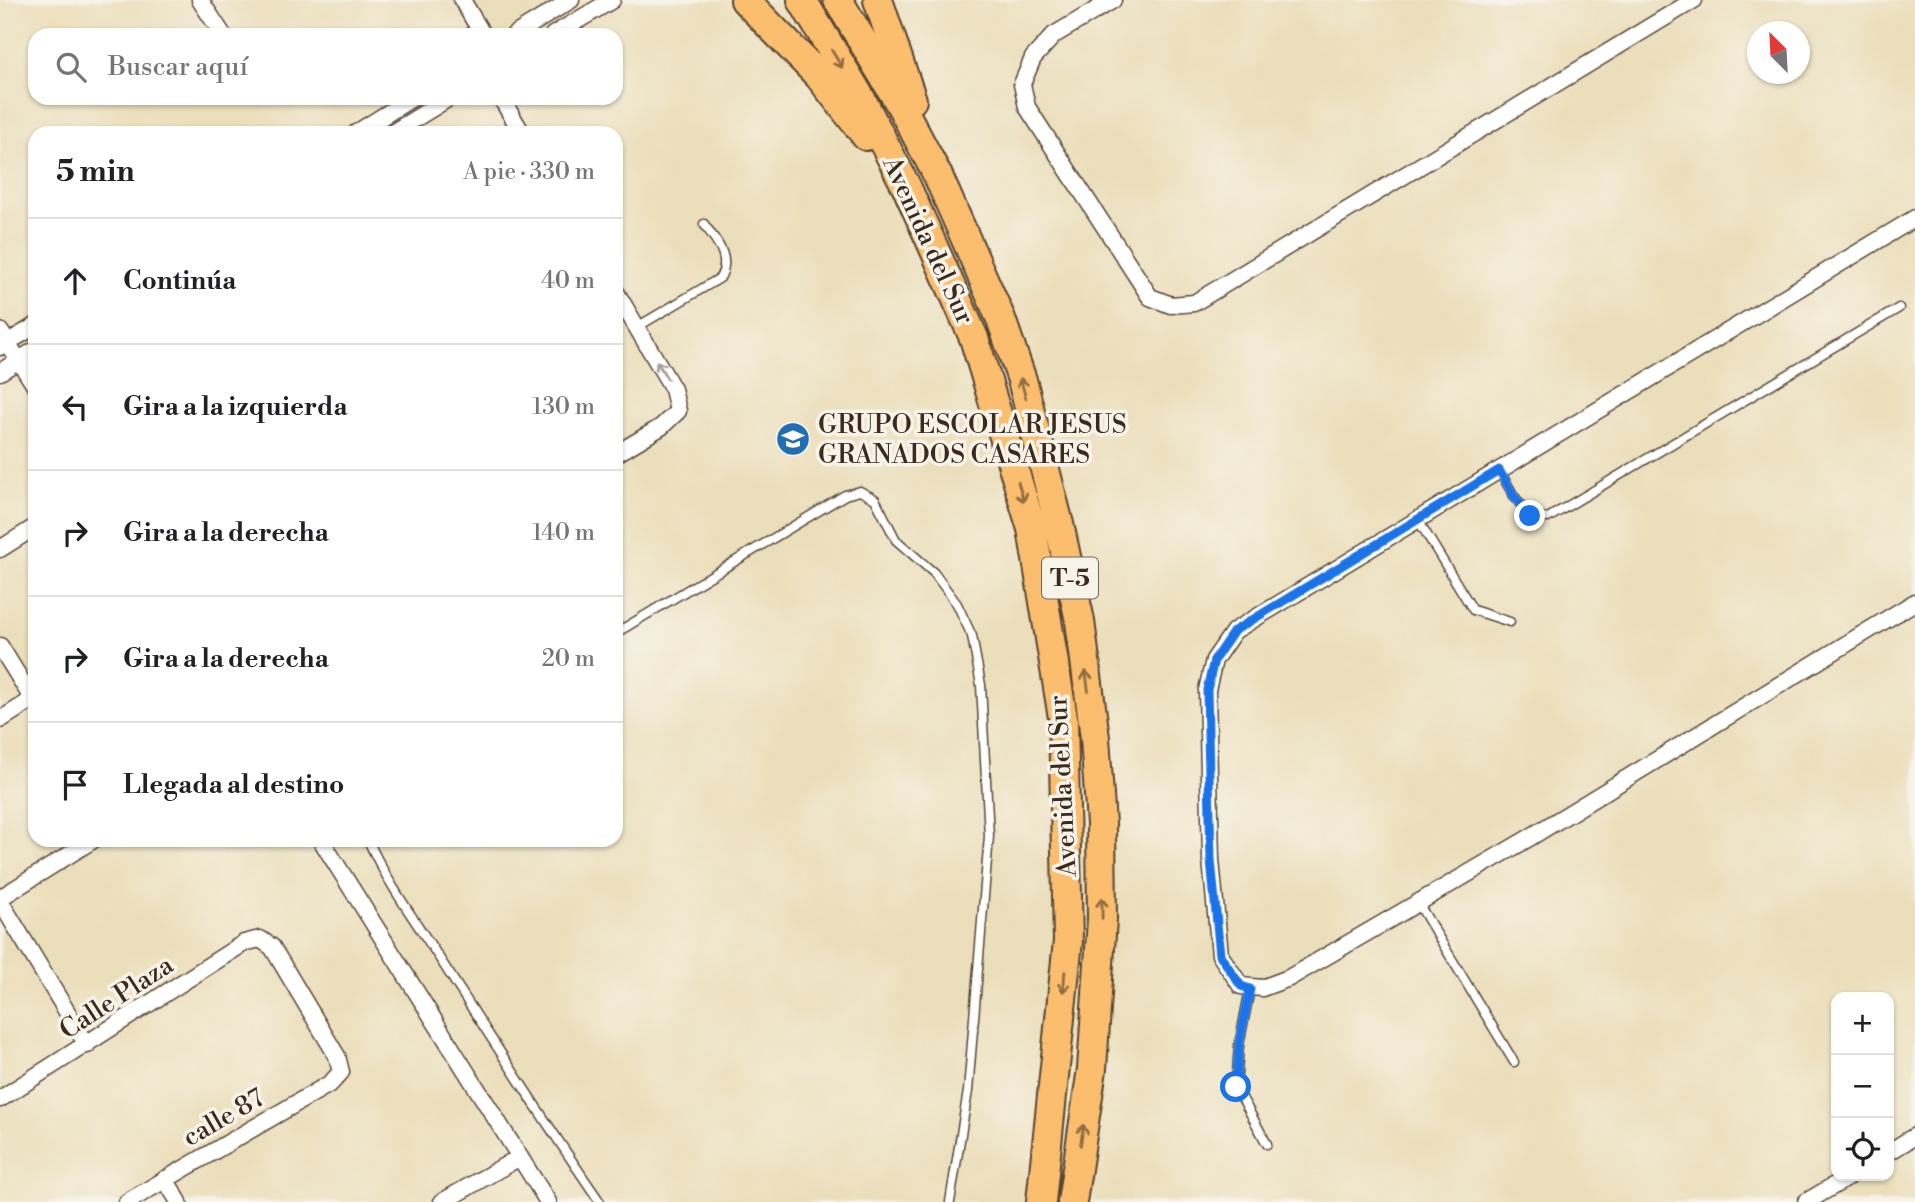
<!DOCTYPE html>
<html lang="es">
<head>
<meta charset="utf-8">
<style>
  :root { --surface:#fff; --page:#f6f6f6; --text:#202124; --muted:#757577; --line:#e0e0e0 }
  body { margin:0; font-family:"Libre Bodoni",serif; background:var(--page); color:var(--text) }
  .controls { position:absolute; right:21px; bottom:21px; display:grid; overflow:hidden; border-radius:14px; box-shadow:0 2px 5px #0004 }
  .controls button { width:63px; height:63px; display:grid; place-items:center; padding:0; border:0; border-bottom:2px solid var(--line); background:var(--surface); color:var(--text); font:35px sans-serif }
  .compass { position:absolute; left:1747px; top:21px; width:63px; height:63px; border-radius:50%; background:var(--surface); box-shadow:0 2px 5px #0004; rotate:336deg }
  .stop { position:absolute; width:21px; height:21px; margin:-16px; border:5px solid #1a73e8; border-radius:50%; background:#fff }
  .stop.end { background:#1a73e8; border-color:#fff; box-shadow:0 2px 7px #0008 }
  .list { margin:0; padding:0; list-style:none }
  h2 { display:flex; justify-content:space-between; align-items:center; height:91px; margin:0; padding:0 28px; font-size:30px }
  h2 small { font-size:23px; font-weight:400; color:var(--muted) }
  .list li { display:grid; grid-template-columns:46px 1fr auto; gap:21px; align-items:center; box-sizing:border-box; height:126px; padding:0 28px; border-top:2px solid var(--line) }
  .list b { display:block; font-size:26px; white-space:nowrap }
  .list em { font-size:23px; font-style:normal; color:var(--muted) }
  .icon { flex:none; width:38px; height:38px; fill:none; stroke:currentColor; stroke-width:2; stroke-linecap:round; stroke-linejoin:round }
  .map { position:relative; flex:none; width:1915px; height:1202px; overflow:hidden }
  .search { position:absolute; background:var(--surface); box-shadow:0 2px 5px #0004; left:28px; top:28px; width:595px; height:77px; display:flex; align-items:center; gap:18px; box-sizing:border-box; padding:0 24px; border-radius:21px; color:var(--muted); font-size:26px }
  .panel { position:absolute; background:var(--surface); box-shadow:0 2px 5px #0004; left:28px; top:126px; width:595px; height:721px; border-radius:21px }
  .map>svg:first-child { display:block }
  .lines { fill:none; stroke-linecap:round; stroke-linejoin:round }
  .service-casing { stroke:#554535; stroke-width:11 }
  .minor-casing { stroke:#554535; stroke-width:19 }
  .trunk-casing { stroke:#554535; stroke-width:32 }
  .service { stroke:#fff; stroke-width:8 }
  .minor { stroke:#fff; stroke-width:16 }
  .trunk { stroke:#fbbe6e; stroke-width:28 }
  .oneway { stroke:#916d42 }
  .oneway2 { stroke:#a79f9a }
  .route { stroke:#1a73e8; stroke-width:9 }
  .labels { text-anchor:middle; stroke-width:7; stroke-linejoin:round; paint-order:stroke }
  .shield { fill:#f7f3e8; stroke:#73665b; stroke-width:2 }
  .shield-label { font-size:24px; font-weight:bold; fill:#3b2a1e }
  .street-label { font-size:26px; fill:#3b2a1e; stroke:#f7f3e8 }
  .poi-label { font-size:26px; fill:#3b2a1e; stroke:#f7f3e8; text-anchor:start }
</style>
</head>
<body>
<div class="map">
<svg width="1915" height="1202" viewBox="0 0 1915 1202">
  <rect width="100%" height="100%" fill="#f7f3e8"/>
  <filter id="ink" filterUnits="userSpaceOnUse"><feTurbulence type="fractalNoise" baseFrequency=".0143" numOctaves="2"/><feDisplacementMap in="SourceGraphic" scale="14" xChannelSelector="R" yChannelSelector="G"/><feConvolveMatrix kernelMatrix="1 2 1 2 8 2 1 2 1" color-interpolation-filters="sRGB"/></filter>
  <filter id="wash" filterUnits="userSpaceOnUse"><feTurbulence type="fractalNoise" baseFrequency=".00686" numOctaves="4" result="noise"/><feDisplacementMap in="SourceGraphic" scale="28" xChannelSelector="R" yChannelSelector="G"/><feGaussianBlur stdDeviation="1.57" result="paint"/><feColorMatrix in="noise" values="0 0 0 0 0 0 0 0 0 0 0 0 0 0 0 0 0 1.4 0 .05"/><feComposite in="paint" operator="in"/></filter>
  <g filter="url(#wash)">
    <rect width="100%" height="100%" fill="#ebdeba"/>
  </g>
  <g filter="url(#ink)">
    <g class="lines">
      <!-- service casing -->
      <g class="service-casing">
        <path id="service" d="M637,327L720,278C732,257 716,241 704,224
          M1499,470L1514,496L1530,516L1548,518L1899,308
          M1418,520L1473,610L1510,622
          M616,633L845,495L860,491L875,499L896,540L934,573L957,604L972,636L981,685L989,836L968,1091L950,1202
          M368,840C389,887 422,930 449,973C499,1050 548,1127 600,1202
          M1418,903L1514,1062
          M1250,989L1239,1045L1236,1087L1267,1144"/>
      </g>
      <!-- minor casing -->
      <g class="minor-casing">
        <path id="minor" d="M200,0L223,35
          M462,0L483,35
          M1113,0L1054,35L1033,58L1022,84L1027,107L1150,297L1171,305L1194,303L1694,0
          M514,35L571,0
          M553,35L612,0
          M501,98L522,133
          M356,133L412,98
          M392,133L449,98
          M1915,218L1234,631L1214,660L1207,690L1211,860L1220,955L1241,986L1262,988L1289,978L1529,838L1915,602
          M616,292L673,389L678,411L661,427L616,454
          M0,331L35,386
          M0,347L35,326
          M0,372L35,350
          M0,549L35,527
          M0,646L35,703
          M0,720L35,698
          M321,840L548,1202
          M0,898L93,840
          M0,901L87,1045
          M0,1099L244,943L260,939L272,947L337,1056L341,1072L331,1083L127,1202
          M1889,1152L1915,1136
          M165,1179L179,1202
          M442,1202L520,1157
          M1806,1202L1850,1176"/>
      </g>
      <!-- trunk casing -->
      <g class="trunk-casing">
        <path id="trunk" d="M745,0L819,76L866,136
          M802,0L860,97L907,188L974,338L1032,529L1063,718L1068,941L1041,1202
          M838,0L899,102L938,176L1001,319L1022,380L1059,524L1080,621L1095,738L1101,824L1102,919L1092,1069L1072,1202
          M878,0L912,100"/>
      </g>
      <!-- service -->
      <use href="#service" class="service"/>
      <!-- minor -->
      <use href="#minor" class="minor"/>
      <!-- trunk -->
      <use href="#trunk" class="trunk"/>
    </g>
    <!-- one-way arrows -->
    <defs><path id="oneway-shaft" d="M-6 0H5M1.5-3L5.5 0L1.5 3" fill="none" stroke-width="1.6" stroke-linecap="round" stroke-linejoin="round" transform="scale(1.75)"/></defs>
    <g class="oneway">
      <use href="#oneway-shaft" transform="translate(837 59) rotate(59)"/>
      <use href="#oneway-shaft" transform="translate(1023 388) rotate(-105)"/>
      <use href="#oneway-shaft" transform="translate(1021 492) rotate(73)"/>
      <use href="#oneway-shaft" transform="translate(1087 681) rotate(-98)"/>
      <use href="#oneway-shaft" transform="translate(1102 908) rotate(-91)"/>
      <use href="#oneway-shaft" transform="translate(1064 982) rotate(95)"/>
      <use href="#oneway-shaft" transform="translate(1082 1135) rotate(-81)"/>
    </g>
    <use class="oneway2" href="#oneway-shaft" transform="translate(662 370) rotate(-121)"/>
  </g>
  <g class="lines" filter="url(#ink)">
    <!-- route -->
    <path class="route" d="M1236,1087L1239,1045L1250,989L1241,986L1220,955L1211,860L1207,690L1214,660L1234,631L1499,470L1514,496L1530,516"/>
  </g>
  <!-- icons -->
  <defs>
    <g id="school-disc" transform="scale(1.75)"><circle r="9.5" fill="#1f6fb2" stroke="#f7f3e8"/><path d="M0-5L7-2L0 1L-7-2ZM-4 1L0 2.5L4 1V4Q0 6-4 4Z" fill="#fff"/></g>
  </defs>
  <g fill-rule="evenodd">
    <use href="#school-disc" x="793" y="439"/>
  </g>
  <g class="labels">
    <!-- shield labels -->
    <rect class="shield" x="1042" y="557.5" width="56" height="41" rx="5"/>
    <g class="shield-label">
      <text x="1070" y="586">T-5</text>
    </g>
    <!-- street labels -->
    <g class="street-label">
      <text transform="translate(929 240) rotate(65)" y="9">Avenida del Sur</text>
      <text transform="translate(1062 786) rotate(-93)" y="9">Avenida del Sur</text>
      <text transform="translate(116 997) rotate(-33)" y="9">Calle Plaza</text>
      <text transform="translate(223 1117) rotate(-30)" y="9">calle 87</text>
    </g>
    <!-- poi labels -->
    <g class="poi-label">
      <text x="818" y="433">GRUPO ESCOLAR JESUS<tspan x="818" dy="30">GRANADOS CASARES</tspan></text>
    </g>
  </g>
</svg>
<div class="controls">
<button>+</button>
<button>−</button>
<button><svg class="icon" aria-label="locate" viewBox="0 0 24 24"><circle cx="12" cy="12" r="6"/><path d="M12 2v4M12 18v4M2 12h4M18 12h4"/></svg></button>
</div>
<svg class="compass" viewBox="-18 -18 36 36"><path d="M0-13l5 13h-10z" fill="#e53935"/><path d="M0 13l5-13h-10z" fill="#757577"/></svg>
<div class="stop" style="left:1236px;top:1087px"></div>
<div class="stop end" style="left:1530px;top:516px"></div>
<div class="search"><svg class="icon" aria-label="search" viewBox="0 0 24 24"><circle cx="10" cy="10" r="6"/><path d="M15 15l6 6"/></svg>Buscar aquí</div>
<section class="panel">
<h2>5 min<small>A pie · 330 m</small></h2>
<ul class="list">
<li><svg class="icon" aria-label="ahead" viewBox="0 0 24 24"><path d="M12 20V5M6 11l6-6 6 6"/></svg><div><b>Continúa</b></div><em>40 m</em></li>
<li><svg class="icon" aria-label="left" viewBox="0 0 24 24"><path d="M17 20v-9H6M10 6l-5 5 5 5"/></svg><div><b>Gira a la izquierda</b></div><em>130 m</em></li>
<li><svg class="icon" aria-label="right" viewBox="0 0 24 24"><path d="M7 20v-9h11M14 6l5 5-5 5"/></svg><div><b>Gira a la derecha</b></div><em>140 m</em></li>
<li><svg class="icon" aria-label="right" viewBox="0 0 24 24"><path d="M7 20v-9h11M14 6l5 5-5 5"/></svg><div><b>Gira a la derecha</b></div><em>20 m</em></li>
<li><svg class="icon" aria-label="arrive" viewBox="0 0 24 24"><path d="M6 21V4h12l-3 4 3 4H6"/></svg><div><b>Llegada al destino</b></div></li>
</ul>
</section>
</div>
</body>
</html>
